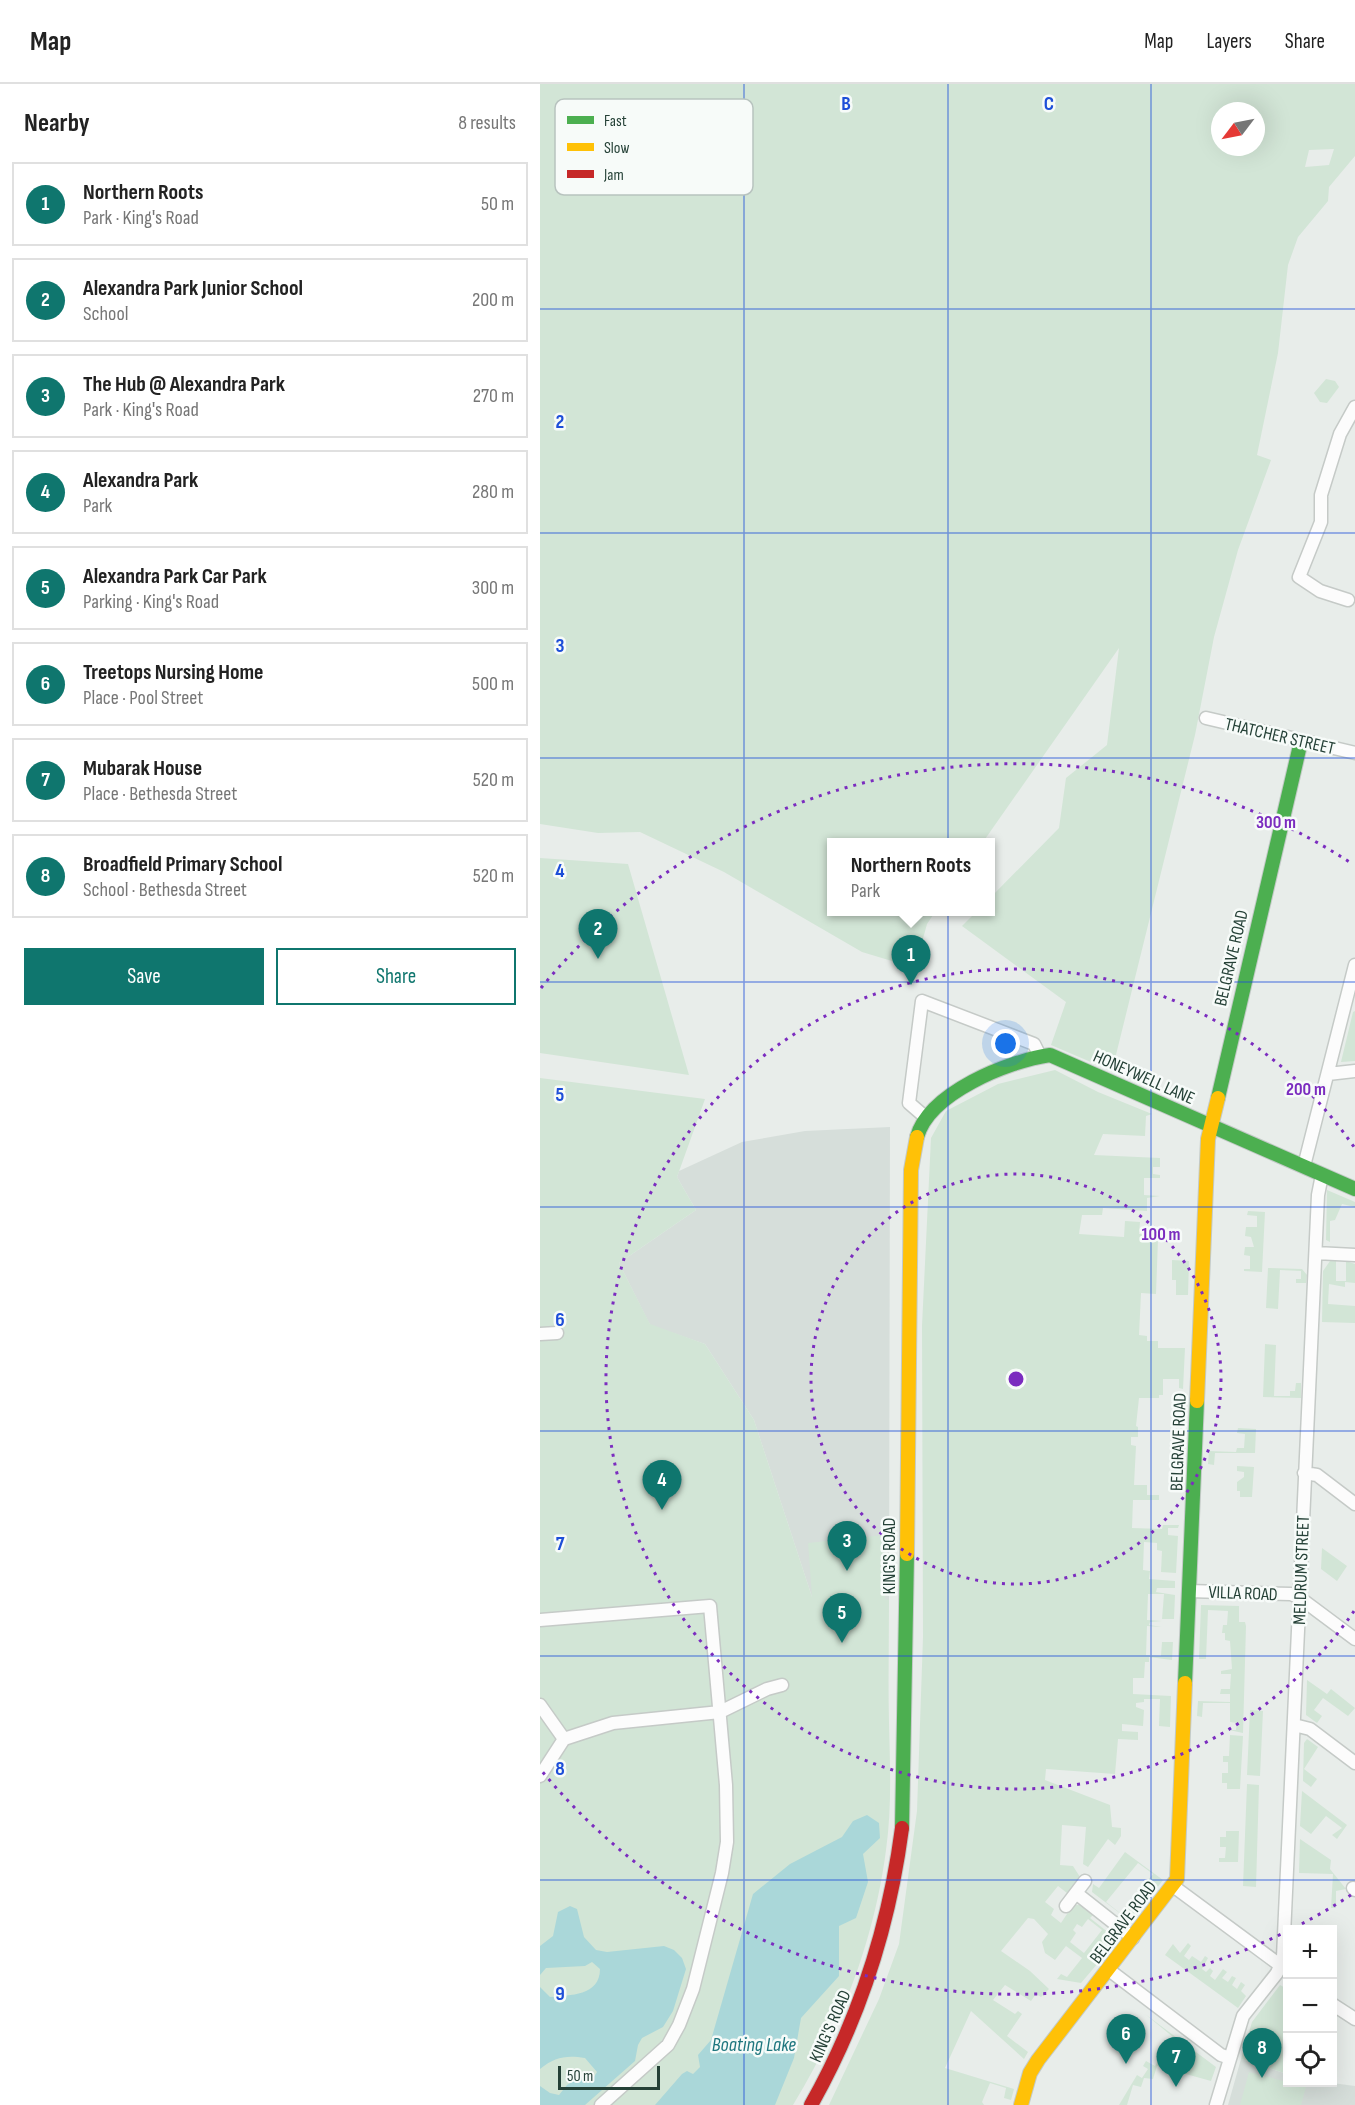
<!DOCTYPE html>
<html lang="en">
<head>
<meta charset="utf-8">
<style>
  :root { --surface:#fff; --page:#f6f6f6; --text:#222; --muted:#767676; --line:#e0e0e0; --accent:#0f766e }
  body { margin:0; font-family:"Sofia Sans Condensed",sans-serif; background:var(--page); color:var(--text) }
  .controls { position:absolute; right:18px; bottom:18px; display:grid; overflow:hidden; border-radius:0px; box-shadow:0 6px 24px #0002 }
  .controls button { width:54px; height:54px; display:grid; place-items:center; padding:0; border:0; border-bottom:2px solid var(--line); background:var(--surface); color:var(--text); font:30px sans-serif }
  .compass { position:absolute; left:671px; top:18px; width:54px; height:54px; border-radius:50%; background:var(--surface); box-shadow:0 6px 24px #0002; rotate:238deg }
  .scale { position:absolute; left:18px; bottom:15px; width:102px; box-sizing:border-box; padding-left:6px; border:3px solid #254137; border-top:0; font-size:16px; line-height:21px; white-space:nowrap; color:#254137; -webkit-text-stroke:4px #f7fbf9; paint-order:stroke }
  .you { position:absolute; left:466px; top:960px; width:21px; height:21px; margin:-15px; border:4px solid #fff; border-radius:50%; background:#1a73e8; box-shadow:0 0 0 9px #1a73e833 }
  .badge { display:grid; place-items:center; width:39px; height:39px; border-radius:50%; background:var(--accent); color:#fff; font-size:20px; font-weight:700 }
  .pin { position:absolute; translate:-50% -50px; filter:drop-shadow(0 2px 3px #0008) }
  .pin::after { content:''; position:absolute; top:32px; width:21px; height:18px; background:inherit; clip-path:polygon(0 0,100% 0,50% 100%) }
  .popup { position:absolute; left:287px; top:754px; width:168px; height:78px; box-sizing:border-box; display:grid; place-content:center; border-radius:0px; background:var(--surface); filter:drop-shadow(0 2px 4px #0005); font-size:20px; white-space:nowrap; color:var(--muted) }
  .popup b { font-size:22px; color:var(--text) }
  .popup::after { content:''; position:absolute; left:50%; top:100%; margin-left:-12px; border:12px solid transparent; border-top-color:var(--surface) }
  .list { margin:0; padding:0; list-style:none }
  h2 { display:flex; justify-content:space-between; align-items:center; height:78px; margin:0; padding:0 24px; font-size:26px }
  h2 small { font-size:20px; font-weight:400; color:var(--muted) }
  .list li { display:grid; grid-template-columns:39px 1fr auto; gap:18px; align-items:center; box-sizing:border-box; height:84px; margin:0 12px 12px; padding:0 12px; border:2px solid var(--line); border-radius:0px }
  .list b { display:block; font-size:22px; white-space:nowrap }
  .list p { margin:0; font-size:20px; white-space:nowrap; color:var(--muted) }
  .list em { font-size:20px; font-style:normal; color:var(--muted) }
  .actions { display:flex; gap:12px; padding:18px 24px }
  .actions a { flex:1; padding:14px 0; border:2px solid var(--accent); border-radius:0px; text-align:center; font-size:21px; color:var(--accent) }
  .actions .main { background:var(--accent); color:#fff }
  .icon { flex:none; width:33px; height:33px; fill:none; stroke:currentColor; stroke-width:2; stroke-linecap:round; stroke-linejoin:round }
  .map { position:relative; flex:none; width:815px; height:2021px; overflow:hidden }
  header { display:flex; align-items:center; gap:36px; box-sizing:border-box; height:84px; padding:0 30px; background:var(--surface); border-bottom:2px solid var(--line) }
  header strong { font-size:28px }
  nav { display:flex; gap:33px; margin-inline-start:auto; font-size:21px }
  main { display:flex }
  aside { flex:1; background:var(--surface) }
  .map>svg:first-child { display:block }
  .built { fill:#d6deda }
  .green { fill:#d2e5d6; fill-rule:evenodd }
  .water { fill:#aad7d9 }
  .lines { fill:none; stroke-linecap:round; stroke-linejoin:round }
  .street-casing { stroke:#c5cac7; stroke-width:15 }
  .fast-casing { stroke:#c3cac7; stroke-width:16 }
  .slow-casing { stroke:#c3cac7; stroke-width:16 }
  .jam-casing { stroke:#c3cac7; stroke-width:16 }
  .street { stroke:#fcfcfc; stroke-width:12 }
  .fast { stroke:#4caf50; stroke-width:14 }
  .slow { stroke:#ffc107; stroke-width:14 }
  .jam { stroke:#c62828; stroke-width:14 }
  .grid { fill:none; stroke:#1d4ed8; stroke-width:1.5; stroke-opacity:0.55 }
  .ring { fill:none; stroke:#7b2cbf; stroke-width:3; stroke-dasharray:3 6 }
  .labels { text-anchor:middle; stroke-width:5; stroke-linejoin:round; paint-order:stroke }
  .street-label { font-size:18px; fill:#254137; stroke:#f7fbf9 }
  .water-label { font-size:20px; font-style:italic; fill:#1e767e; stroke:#f7fbf9 }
  .key { fill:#f7fbf9; stroke:#b8c3bf; stroke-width:1.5 }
  .key-label { font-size:16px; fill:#254137 }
  .grid-label { font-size:20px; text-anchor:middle; font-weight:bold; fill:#1d4ed8; stroke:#f7fbf9; stroke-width:5; stroke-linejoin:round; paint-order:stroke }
  .centre { fill:#7b2cbf; stroke:#f7fbf9; stroke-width:3 }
  .ring-label { font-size:18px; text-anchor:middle; font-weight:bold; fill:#7b2cbf; stroke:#f7fbf9; stroke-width:5; stroke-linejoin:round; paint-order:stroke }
</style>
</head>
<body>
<header>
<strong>Map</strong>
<nav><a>Map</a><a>Layers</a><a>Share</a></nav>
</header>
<main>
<aside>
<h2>Nearby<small>8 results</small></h2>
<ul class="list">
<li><span class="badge">1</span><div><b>Northern Roots</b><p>Park · King's Road</p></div><em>50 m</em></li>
<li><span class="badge">2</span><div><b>Alexandra Park Junior School</b><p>School</p></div><em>200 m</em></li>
<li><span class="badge">3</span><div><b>The Hub @ Alexandra Park</b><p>Park · King's Road</p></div><em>270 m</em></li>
<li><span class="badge">4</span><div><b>Alexandra Park</b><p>Park</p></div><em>280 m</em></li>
<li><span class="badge">5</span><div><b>Alexandra Park Car Park</b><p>Parking · King's Road</p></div><em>300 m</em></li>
<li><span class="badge">6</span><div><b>Treetops Nursing Home</b><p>Place · Pool Street</p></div><em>500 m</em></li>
<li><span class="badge">7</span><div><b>Mubarak House</b><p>Place · Bethesda Street</p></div><em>520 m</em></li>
<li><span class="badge">8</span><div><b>Broadfield Primary School</b><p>School · Bethesda Street</p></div><em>520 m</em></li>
</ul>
<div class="actions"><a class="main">Save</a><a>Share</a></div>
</aside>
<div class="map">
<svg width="815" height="2021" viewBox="0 0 815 2021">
  <rect width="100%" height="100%" fill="#e8edea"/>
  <!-- built -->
  <path class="built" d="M350,1043L349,1516H273L214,1336L165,1260L110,1241L79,1179L156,1126L137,1093L139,1087L202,1058L265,1047Z
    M701,1975L747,1990L748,1998L792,1999L815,2002V2021H688Z"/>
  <!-- green -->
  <path class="green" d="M0,0H815V72L789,103L788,117L758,153L748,181L738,269L717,371L731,376L698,466L674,553L655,651L572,987L511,961L526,918L422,842L436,828H451V813L519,744L526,694L567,661L579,564L443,758H292V828H395L387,840L375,884L322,868L184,788L100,748L58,749L0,740ZM680,27H716V63H680ZM794,65L789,81L765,83L769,66Z
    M786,295L795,297L799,303L787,319L780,318L774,309Z
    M0,774L88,780L149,991L0,969Z
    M815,927V977L801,978L813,928Z
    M515,986L558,1008L612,1030L606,1032L605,1052L563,1050L554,1071L620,1074V1083H613V1090L620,1091V1094H604V1111L620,1112L607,1114V1127L563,1124L562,1131H542L539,1150L584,1153L585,1137L600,1138L599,1150H614V1154L618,1155L616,1210L601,1209L599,1251L607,1252V1257H618V1264H645L643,1305L639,1304V1295H623V1311H619V1314H599L596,1342L598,1343V1353H591V1361L596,1362L594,1401H607V1411H619V1416H593L592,1444L622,1445L623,1441H639L638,1444H628V1451L638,1452L636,1489L621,1488L622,1467L617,1466V1459L604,1458L603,1486L610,1487L609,1495L635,1497V1504H617L616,1508L635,1511L634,1535H622L624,1510H608L607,1536L622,1537L610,1538L609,1541L622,1543L607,1542L606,1571L621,1572L622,1558H633L632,1576L609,1573V1578H605L604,1594H593V1610L631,1612L630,1643L619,1642L620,1615H604V1618L596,1619V1623L604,1626L603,1642L582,1640V1647L598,1648V1656L578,1655L575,1690L506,1685L505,1696L570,1721L572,1743L581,1744V1752L575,1761L568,1755L548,1783L543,1780L546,1743L522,1741L520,1781L533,1782L540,1793L527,1809L518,1802L505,1818L514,1825L511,1831L521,1839L533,1821H541L553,1831L550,1834L574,1853L576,1858L541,1899L517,1895L521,1890L527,1893L542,1874L526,1862L515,1876L505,1869L502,1858L508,1850L494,1835L488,1834L461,1867L490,1887L509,1905L501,1913L496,1910L491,1917L465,1901L453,1916L475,1930L478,1927L482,1930L467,1952L488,1968L484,1975L431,1927L405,1984L474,2005L471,2016L464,2014L466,2004L450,1999L442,2018L444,2021H289L339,1915L359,1860L377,1727L383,1553L382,1242L391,1054L406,1027L458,1000ZM548,1835L562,1846L544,1869L530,1858L536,1849L533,1846L537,1840L542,1843Z
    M0,994L165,1015L137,1093L156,1126L79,1179L110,1240L165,1260L214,1336L272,1513L268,1459L343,1451L345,1515L349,1516C349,1557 348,1598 349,1639C350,1681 352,1724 346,1766C334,1858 301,1942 253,2021H0Z
    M787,1106L815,1118V1123L802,1120L795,1136L790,1137V1158L786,1156Z
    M708,1127L725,1128L722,1188L704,1187V1185H710V1172L704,1171L705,1163H714L711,1153L705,1152L706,1143H717V1132L707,1131Z
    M632,1176L649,1177L648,1211H636V1196H632Z
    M790,1177H796V1197H806V1177L815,1180V1199L805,1198V1203L789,1200L788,1220L815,1222V1239L782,1238L783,1187Z
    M728,1184L762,1185L767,1191L766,1199H756V1195H761V1187L740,1186L738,1225L726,1224Z
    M725,1260L736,1261L734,1312H750V1307H755L756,1299H761V1314L723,1313Z
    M698,1344L716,1345L715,1369H675L674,1381L668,1380L669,1367L696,1368L697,1364H704L705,1350L697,1349Z
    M697,1382L714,1383L712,1413H700V1407H697V1398L704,1393V1388L697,1387Z
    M782,1464L807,1482L797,1497L781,1485Z
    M661,1521L699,1522V1538H705L706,1542L703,1649L689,1646H696L697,1639L690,1638V1619H663L662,1633L657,1632L658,1617L690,1618V1610H680L681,1605H690L691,1590H681V1587L692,1585L690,1557L685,1556V1549H682L683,1541H687L688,1527L668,1526L666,1575H659Z
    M767,1596L787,1610L791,1605L815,1624L808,1632L783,1614L774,1626L782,1632L777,1639L766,1631Z
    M710,1626L723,1627L720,1692L707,1691Z
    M690,1651L703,1652L700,1705H687V1699H682V1689H688V1678H683V1672H689Z
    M767,1655L778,1663L764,1685L777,1695L771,1703L763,1697L764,1659Z
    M707,1700L719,1701L716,1803L703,1802Z
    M762,1707L807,1741L797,1755L792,1751L802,1744L786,1732L771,1750L760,1742Z
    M686,1747H699L698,1778H679V1774H685L686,1763H680V1753H686Z
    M760,1755L791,1776L790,1785L806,1805L796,1807V1824H791L793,1790L759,1789Z
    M585,1768L623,1796L593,1836L590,1837L552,1808L553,1800L559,1804ZM598,1779L613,1790L580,1829L566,1818Z
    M648,1859L651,1862L644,1872L649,1876L652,1872L661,1878L665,1872L668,1874L662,1885L666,1888L670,1884L673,1887L670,1892L675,1896L683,1885L687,1888L682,1894L688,1898L692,1892L696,1894L692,1901L697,1905L701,1898L705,1901L701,1907L706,1912L698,1924L625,1871L633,1860L640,1869Z
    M740,1901L747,1905V1990L701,1975L712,1938Z
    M605,1930L676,1983L671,1997L617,1982L613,1995L604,1994L601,2003L593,2001L587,2021H579L597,1991L602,1994L608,1985L603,1982L606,1977L615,1982L633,1953Z
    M709,1988L766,2003L761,2021H700Z"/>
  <!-- water -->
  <path class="water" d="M327,1731L339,1739L340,1754L323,1770L328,1798L316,1834L299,1842V1892L261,1934L254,1974L235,2021H115L142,1990L147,1987L153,1990L160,1983L158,1971L171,1956L213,1810L250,1780L302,1753L313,1737Z
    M30,1822L37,1825L44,1853L56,1866L67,1868L124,1862L134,1866L142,1874L146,1885L133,1927L123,1943L102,1954L98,1961L95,1977L45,2021H0V2002L10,2009L19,2011L27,2001L41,1993L52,1996L57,1988L45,1974C26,1971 15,1973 0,1985V1897V1903L10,1913C30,1911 60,1912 60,1885L52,1878L45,1882L6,1884L0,1891V1862L13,1852L18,1828Z"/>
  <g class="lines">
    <!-- street casing -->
    <g class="street-casing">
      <path id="street" d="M808,516L780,507L759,493L781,438V411L800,350L815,323
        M666,634L815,669
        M788,990L815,987
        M384,1032L369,1019L382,917L494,960L500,972
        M764,1082L815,881
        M776,1169L815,1171
        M0,1250L17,1249
        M764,1389L777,1391L815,1420
        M649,1507L751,1510L760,1514L815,1555
        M0,1536L170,1522L186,1701L187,1758L182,1789L153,1905L139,1941L128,1961L61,2021
        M0,1621L24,1655L0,1692
        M754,1641L770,1645L815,1679
        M24,1655L73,1639L180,1628L227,1605L242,1601
        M633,1802L748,1887
        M813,1804L815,1806
        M536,1809L593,1854
        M526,1822L545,1797
        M569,1886L681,1971L690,1974
        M792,1920L815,1935
        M676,2021L703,1932L737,1889L743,1873L778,1111L782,1091"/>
    </g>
    <!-- fast casing -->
    <g class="fast-casing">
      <path id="fast" d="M678,1014L761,657
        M377,1053C389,1009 468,977 510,971L815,1105
        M645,1599L657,1317
        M362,1744L367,1470"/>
    </g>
    <!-- slow casing -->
    <g class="slow-casing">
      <path id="slow" d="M657,1317L668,1055L678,1014
        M367,1470L371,1086L377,1053
        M481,2021L490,1989L498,1976L637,1795L645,1599"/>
    </g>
    <!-- jam casing -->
    <g class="jam-casing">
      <path id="jam" d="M271,2021C320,1934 349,1843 362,1744"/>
    </g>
    <!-- street -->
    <use href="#street" class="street"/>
    <!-- fast -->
    <use href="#fast" class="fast"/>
    <!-- slow -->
    <use href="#slow" class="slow"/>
    <!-- jam -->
    <use href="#jam" class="jam"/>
  </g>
  <!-- grid -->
  <path class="grid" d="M204,0V2021M408,0V2021M611,0V2021M0,225H815M0,449H815M0,674H815M0,898H815M0,1123H815M0,1347H815M0,1572H815M0,1796H815"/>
  <!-- distance rings -->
  <g class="ring">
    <circle cx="476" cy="1295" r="205"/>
    <path d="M814 1527A410 410 0 1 1 814 1063"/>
    <path d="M811 1811A615 615 0 0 1 1 1686M1 904A615 615 0 0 1 811 779"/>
  </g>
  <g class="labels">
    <!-- street labels -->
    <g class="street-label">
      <text transform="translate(740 652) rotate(13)" y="6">THATCHER STREET</text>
      <text transform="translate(691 874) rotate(-77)" y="6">BELGRAVE ROAD</text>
      <text transform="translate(604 993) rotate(24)" y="6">HONEYWELL LANE</text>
      <text transform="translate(638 1358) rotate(-88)" y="6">BELGRAVE ROAD</text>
      <text transform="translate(349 1472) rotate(-90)" y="6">KING'S ROAD</text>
      <text transform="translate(761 1486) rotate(-88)" y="6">MELDRUM STREET</text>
      <text transform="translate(703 1509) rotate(2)" y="6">VILLA ROAD</text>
      <text transform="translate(583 1838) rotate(-53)" y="6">BELGRAVE ROAD</text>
      <text transform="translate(290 1942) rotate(-66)" y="6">KING'S ROAD</text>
    </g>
    <!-- water labels -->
    <g class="water-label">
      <text x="214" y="1967">Boating Lake</text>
    </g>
  </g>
  <!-- legend -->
  <rect x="15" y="15" width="198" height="96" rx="9" class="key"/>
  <rect x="27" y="32" width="27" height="8" fill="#4caf50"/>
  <rect x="27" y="59" width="27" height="8" fill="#ffc107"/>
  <rect x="27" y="86" width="27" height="8" fill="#c62828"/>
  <g class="key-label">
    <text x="64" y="42">Fast</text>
    <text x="64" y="69">Slow</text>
    <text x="64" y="96">Jam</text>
  </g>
  <g class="grid-label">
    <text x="306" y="26">B</text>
    <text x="509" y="26">C</text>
    <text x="20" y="344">2</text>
    <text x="20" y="568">3</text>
    <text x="20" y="793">4</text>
    <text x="20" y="1017">5</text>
    <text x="20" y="1242">6</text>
    <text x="20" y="1466">7</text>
    <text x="20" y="1691">8</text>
    <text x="20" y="1916">9</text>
  </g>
  <circle cx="476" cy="1295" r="9" class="centre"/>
  <g class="ring-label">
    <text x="736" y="744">300 m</text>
    <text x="766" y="1011">200 m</text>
    <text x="621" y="1156">100 m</text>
  </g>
</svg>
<div class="controls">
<button>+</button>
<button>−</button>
<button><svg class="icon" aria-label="locate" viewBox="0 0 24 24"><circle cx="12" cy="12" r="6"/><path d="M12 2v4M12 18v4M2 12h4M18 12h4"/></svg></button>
</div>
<svg class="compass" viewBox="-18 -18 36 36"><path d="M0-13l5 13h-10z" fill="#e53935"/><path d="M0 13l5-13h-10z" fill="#767676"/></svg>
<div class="scale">50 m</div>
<div class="you"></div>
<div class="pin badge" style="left:371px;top:901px">1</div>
<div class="popup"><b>Northern Roots</b>Park</div>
<div class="pin badge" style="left:58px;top:875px">2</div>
<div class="pin badge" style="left:307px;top:1487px">3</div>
<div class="pin badge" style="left:122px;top:1426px">4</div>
<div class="pin badge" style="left:302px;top:1559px">5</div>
<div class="pin badge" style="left:586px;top:1980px">6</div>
<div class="pin badge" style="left:636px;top:2003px">7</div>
<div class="pin badge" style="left:722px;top:1994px">8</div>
</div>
</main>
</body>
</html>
